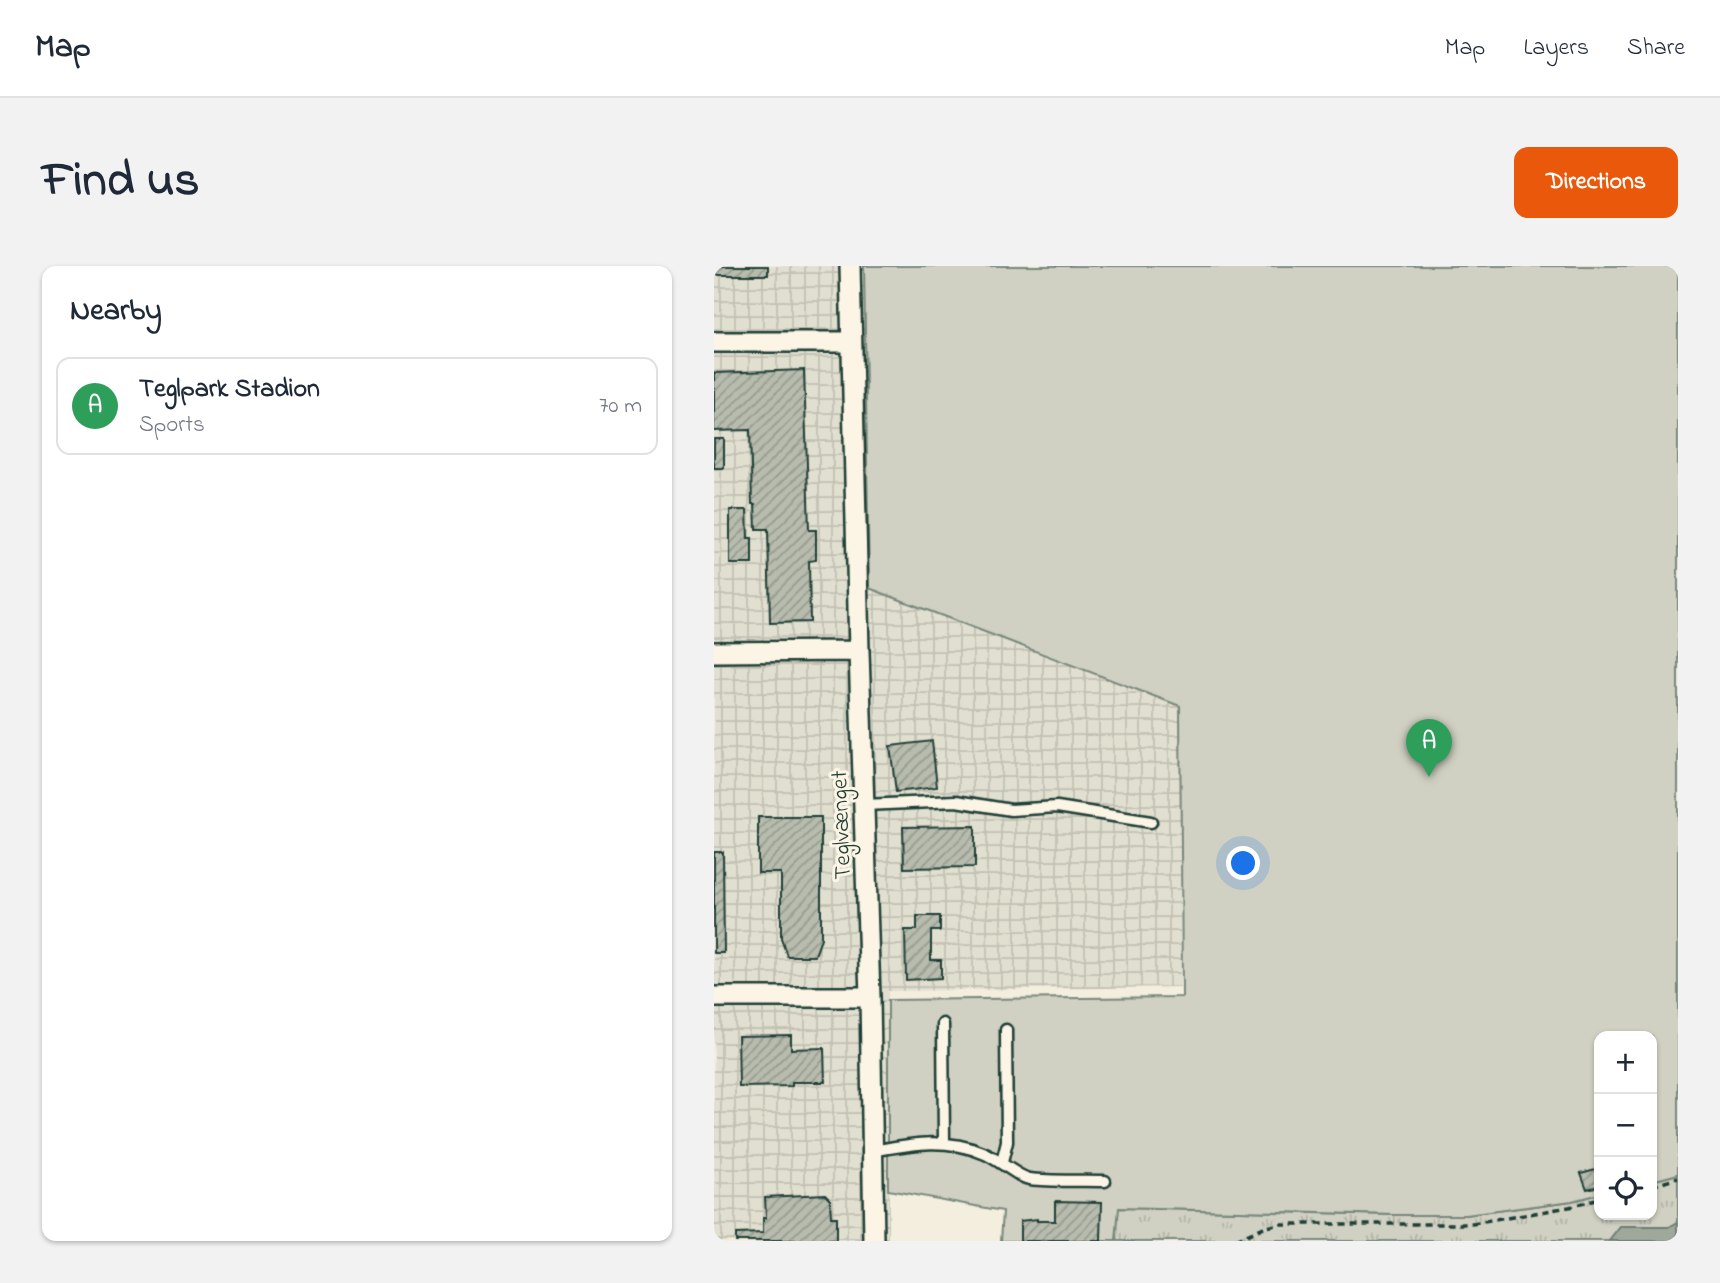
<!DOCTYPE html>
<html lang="en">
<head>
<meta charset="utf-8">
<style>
  :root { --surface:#fff; --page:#f2f2f3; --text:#1f2937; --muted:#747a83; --line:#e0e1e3; --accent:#ea580c }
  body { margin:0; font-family:"Indie Flower",sans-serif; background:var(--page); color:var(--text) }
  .controls { position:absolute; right:21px; bottom:21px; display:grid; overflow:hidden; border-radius:14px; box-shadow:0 2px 5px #0004 }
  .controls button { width:63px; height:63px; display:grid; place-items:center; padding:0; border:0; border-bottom:2px solid var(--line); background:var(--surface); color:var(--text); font:35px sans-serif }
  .you { position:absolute; left:530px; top:598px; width:24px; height:24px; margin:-18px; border:5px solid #fff; border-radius:50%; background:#1a73e8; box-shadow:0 0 0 10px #1a73e833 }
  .badge { display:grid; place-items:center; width:46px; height:46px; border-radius:50%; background:var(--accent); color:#fff; font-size:23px; font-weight:700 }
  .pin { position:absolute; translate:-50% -58px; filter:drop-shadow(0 2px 4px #0008) }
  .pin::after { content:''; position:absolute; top:37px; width:24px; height:21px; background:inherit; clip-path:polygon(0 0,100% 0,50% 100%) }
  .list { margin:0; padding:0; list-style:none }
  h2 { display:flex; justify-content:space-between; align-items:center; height:91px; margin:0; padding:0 28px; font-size:30px }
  h2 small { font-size:23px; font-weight:400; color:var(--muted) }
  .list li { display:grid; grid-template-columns:46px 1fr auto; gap:21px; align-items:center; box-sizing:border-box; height:98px; margin:0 14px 14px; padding:0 14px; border:2px solid var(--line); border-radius:14px }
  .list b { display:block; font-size:26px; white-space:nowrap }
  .list p { margin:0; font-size:23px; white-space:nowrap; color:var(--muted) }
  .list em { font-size:23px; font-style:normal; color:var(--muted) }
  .icon { flex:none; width:38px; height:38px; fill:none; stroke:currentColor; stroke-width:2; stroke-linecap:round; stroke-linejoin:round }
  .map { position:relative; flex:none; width:964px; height:975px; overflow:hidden; border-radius:14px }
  header { display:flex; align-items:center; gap:42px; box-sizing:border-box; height:98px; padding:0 35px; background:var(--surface); border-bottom:2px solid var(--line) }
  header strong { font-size:33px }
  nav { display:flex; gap:38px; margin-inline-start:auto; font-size:24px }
  .intro { display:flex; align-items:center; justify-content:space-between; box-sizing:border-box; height:168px; padding:0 42px }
  h1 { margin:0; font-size:49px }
  .button { padding:18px 32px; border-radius:14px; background:var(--accent); color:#fff; font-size:24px; font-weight:700 }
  main { display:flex; gap:42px; padding:0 42px }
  aside { flex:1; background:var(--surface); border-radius:14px; box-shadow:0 2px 5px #0004 }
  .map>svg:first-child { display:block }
  .industrial { fill:url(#industrial-grid) }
  .park { fill:url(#park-tufts); stroke:#78877b; stroke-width:2 }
  .pitch { fill:#d0d1c2; stroke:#78877b; stroke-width:2 }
  .water { fill:#a0a89b; stroke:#6c7d72; stroke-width:2 }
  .building { fill:url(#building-hatch); stroke:#1f3d34; stroke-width:2 }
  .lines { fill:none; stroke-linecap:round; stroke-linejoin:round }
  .lane-casing { stroke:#1f3d34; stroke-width:15 }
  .street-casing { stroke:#1f3d34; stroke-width:24 }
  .path { stroke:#1f3d34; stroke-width:3.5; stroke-dasharray:7 5; stroke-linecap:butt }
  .lane { stroke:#fcf5e5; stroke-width:10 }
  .street { stroke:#fcf5e5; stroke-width:19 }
  .labels { text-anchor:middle; stroke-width:6; stroke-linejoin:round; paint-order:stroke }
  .street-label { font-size:24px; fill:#1f3d34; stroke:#fcf5e5 }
</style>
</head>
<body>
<header>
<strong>Map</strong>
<nav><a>Map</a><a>Layers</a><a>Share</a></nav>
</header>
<div class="intro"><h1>Find us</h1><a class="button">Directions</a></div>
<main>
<aside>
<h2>Nearby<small></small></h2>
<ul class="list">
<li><span class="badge" style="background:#2e9e5b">A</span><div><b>Teglpark Stadion</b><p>Sports</p></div><em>70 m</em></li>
</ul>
</aside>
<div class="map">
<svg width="964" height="975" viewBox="0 0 964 975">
  <defs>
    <pattern id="industrial-grid" width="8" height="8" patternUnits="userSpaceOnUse" patternTransform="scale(1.75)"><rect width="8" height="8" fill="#e1dfd0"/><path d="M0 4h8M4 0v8" fill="none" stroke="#c1c0b3"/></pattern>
    <pattern id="park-tufts" width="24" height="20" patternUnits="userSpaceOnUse" patternTransform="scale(1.75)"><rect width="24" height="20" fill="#d0d1c2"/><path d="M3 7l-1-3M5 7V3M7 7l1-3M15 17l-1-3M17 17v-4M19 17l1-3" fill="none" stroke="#b2b4a7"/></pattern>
    <pattern id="building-hatch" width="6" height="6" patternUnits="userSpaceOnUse" patternTransform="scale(1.75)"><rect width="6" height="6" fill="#b8bcae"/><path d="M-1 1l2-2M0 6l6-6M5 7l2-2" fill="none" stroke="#959a8e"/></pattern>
  </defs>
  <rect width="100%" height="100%" fill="#f3eede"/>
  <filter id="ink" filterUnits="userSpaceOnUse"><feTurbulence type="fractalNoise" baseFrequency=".0143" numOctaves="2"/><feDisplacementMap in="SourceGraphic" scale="14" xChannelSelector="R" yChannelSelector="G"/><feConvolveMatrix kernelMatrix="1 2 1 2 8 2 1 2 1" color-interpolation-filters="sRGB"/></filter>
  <g filter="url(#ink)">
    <!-- industrial -->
    <path class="industrial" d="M0,0H150L155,322L466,439V721L174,725L175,975H0Z"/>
    <!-- park -->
    <path class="park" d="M964,908V975H403L404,942L682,949H752L858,935L885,928V949H938V915Z"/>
    <!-- pitch -->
    <path class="pitch" d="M150,0H964V908L938,915V770H885V928L858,935L752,949H682L405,942L402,975H287L289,945L174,924V734L468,731L466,440L155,322Z"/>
    <!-- water -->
    <path class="water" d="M964,956V975H896L907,961H955Z"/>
    <!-- building -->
    <path class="building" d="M0,0H54V9H0Z
      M90,104L95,264H102V294L95,295L96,356L56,357L54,263H42L41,238H38L36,164L0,165V107Z
      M0,173H10V202H0Z
      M16,244H33L34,272H38V298H16Z
      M218,475L223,521L182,526L176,480Z
      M44,551H107V672L101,690H73L67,672V607H44Z
      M261,560V601L190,602L189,561Z
      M0,586H9L10,687H0Z
      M203,650H226V665H217V694H227V712L192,714L191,664H203Z
      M77,769V783L110,782L111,816H78V820L25,821L24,770Z
      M885,902V920L873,923L867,907Z
      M111,928L116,933L117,951H122V975H21V968L49,967V952H52L51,931Z
      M341,935L388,936L387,975H306V955L323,953V955H341Z"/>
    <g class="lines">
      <!-- lane casing -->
      <g class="lane-casing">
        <path id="lane" d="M150,539L242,535L297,544L343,541L437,556
          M229,758L230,876
          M158,885C198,878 230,871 269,887C283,892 305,912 316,913C339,916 368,914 391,915
          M288,896L293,876L292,764"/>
      </g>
      <!-- street casing -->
      <g class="street-casing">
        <path id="street" d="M136,0L145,385L156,731L160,975
          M0,76H137
          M0,386L145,385
          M0,731H156"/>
      </g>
      <!-- path -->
      <path class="path" d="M938,920L964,912
        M521,975L551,961L567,958H759L855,941L885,933"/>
      <!-- lane -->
      <use href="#lane" class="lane"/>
      <!-- street -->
      <use href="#street" class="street"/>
    </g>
  </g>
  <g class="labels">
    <!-- street labels -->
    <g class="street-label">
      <text transform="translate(126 559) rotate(-92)" y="8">Teglvænget</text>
    </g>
  </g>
</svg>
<div class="controls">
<button>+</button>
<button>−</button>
<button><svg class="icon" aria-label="locate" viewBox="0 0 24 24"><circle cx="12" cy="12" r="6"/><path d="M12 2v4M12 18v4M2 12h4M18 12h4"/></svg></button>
</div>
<div class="you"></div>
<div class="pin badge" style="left:715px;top:511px;background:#2e9e5b">A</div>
</div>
</main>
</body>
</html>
